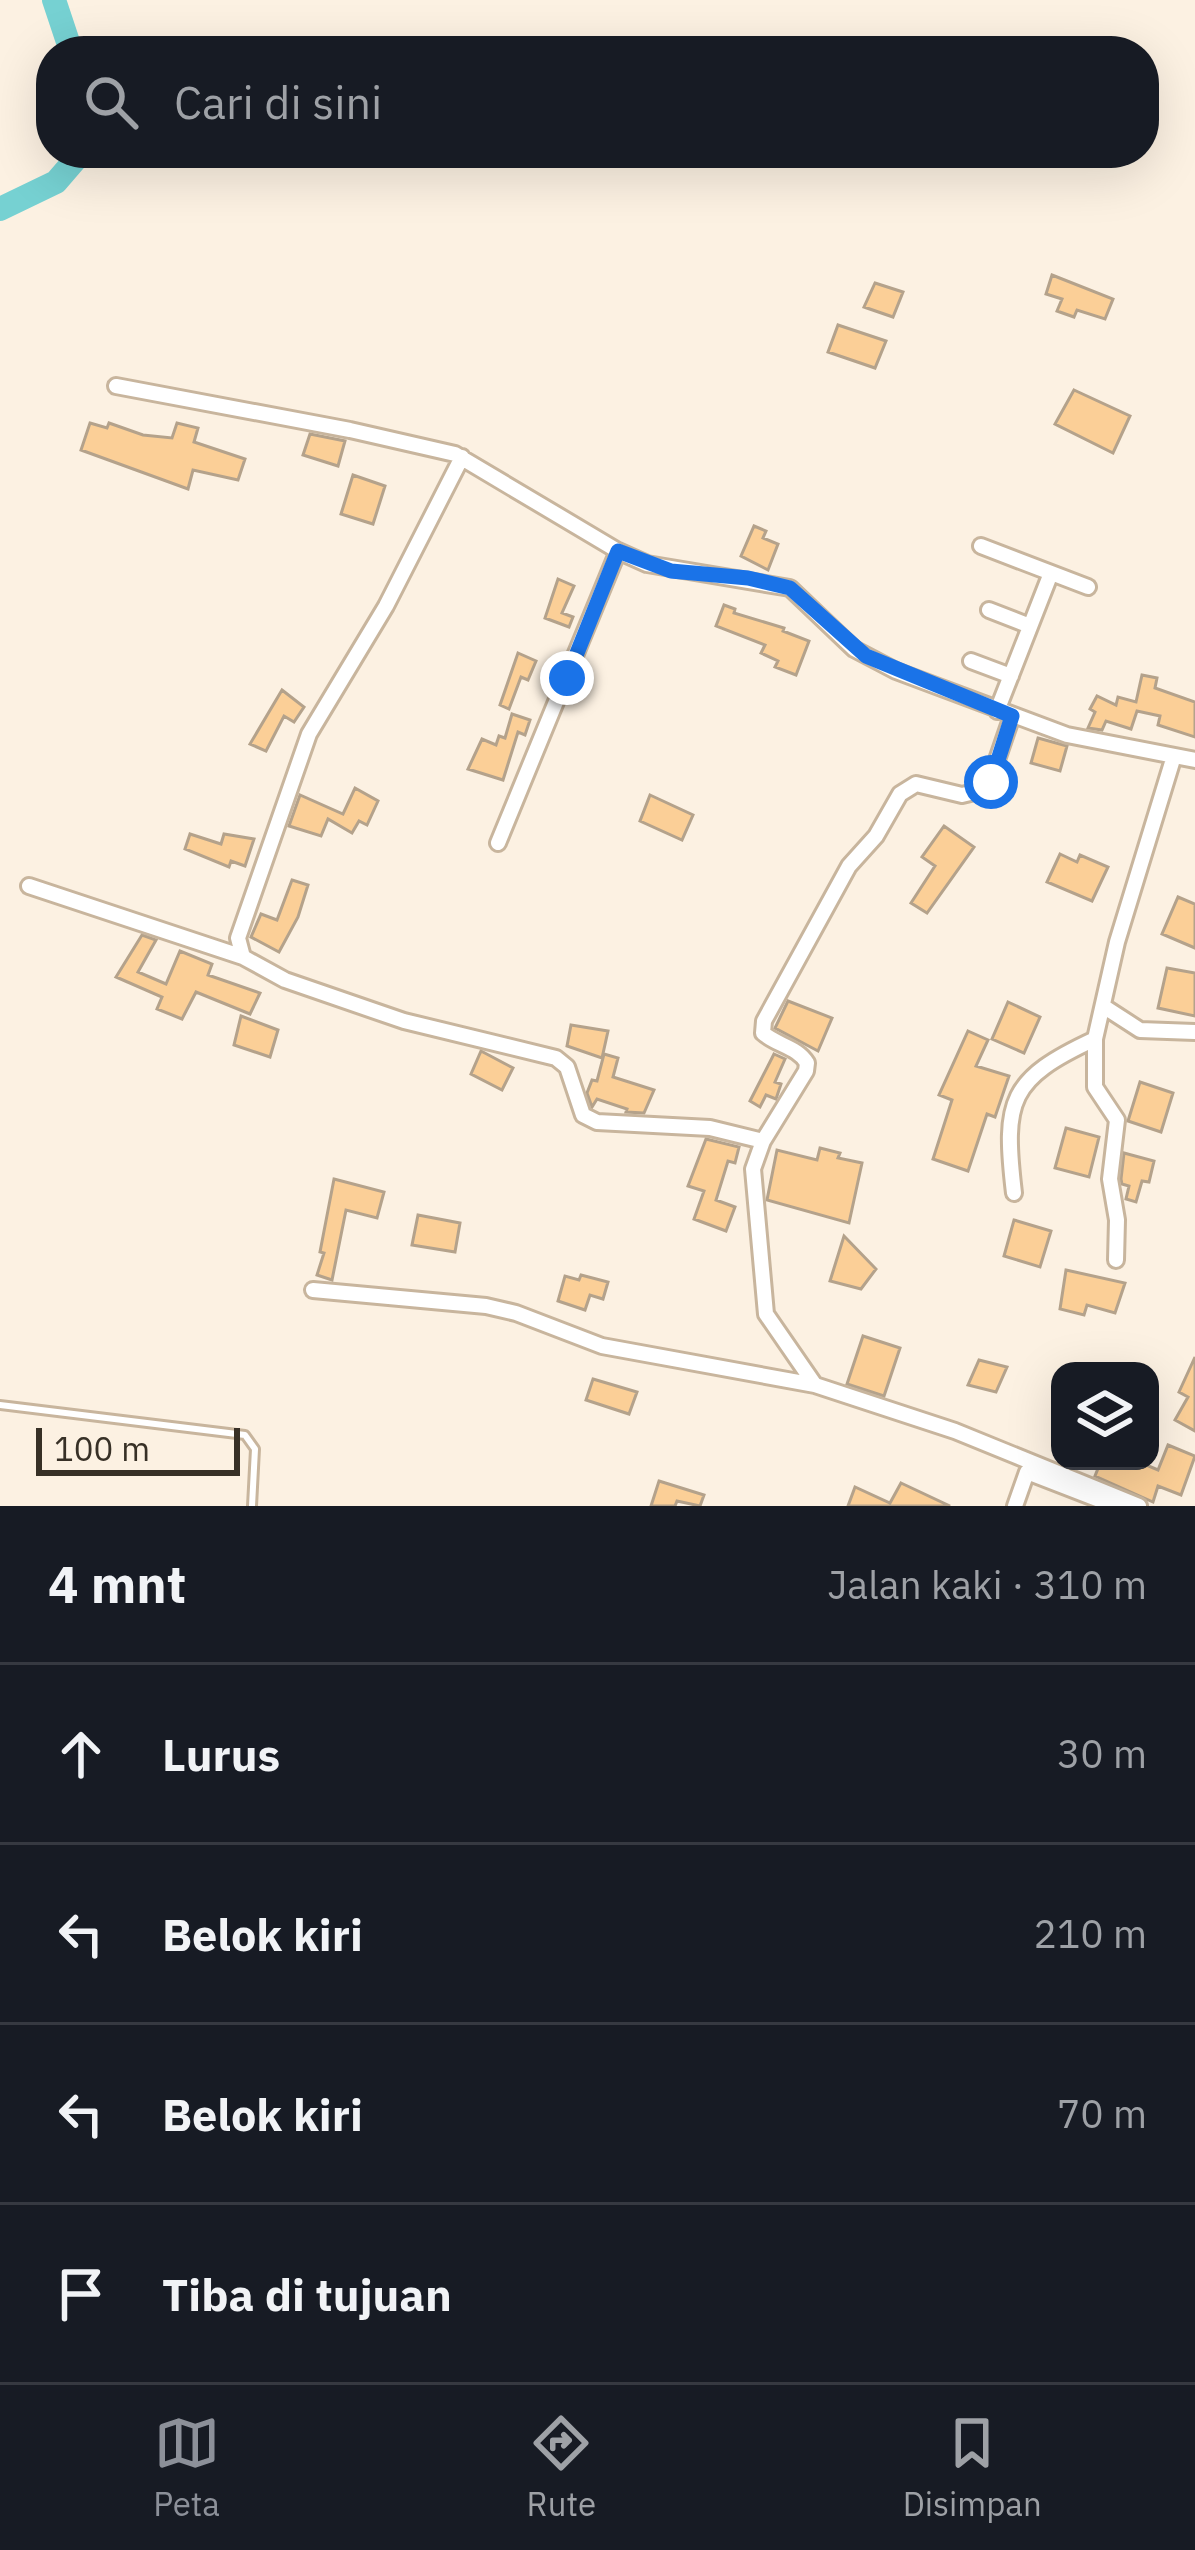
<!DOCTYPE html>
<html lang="id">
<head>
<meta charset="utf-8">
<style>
  :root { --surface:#171b24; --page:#20242c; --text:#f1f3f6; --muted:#9ea1a6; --line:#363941; --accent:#8c9099 }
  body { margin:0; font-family:"IBM Plex Sans",sans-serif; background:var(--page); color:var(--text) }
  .controls { position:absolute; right:36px; bottom:36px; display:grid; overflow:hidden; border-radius:24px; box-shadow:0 12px 48px #0002 }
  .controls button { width:108px; height:108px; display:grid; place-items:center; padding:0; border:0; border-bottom:3px solid var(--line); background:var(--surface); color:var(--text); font:60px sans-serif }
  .scale { position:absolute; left:36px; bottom:30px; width:204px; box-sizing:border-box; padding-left:12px; border:6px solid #373026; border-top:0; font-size:33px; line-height:42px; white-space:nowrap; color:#373026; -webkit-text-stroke:9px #fcf1e2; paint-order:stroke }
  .stop { position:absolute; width:36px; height:36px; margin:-27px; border:9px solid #1a73e8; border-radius:50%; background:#fff }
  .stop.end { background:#1a73e8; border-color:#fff; box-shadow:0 3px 12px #0008 }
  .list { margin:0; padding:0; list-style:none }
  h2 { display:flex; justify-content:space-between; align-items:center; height:156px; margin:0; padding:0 48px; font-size:51px }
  h2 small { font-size:39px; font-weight:400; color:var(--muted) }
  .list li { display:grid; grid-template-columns:78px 1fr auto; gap:36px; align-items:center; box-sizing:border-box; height:180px; padding:0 48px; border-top:3px solid var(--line) }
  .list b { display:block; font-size:45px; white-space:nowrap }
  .list em { font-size:39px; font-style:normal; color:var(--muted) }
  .icon { flex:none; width:66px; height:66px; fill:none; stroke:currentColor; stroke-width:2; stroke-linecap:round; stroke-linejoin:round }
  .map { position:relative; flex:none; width:1195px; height:1506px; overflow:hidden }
  .search { position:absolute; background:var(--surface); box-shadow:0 12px 48px #0002; left:36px; right:36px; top:36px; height:132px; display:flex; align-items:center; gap:30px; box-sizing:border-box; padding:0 42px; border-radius:48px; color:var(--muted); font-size:45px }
  .sheet { height:876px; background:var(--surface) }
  nav { display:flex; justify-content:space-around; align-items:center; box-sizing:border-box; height:168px; border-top:3px solid var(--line); background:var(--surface); font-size:33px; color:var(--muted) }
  nav a { display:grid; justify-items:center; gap:6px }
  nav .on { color:var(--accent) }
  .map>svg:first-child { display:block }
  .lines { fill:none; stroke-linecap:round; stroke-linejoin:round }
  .river { stroke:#76d1d2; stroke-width:24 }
  .building { fill:#fbcf97; stroke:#b4a28b; stroke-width:3 }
  .service-casing { stroke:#c8b59d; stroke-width:12 }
  .minor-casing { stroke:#c8b59d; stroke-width:20 }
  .service { stroke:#fff; stroke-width:6 }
  .minor { stroke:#fff; stroke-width:14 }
  .route { stroke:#1a73e8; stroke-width:15 }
</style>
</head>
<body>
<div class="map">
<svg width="1195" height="1506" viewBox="0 0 1195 1506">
  <rect width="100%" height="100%" fill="#fcf1e2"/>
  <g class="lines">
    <!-- river -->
    <path class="river" d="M54,0L71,51
      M0,209L56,182L81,153"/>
  </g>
  <!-- building -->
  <path class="building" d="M1052,275L1113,299L1105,319L1077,310L1074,317L1057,311L1062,299L1046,294Z
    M875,283L903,292L893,317L864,307Z
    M838,325L886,341L875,368L828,352Z
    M1074,390L1130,416L1113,453L1055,424Z
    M90,423L107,428L109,423L143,435L172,438L177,423L198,428L194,442L245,459L238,480L193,470L188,489L81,450Z
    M310,434L345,441L338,466L303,455Z
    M353,475L385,486L373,524L341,514Z
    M754,526L766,531L763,538L778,544L768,570L741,556Z
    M558,579L574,586L562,613L573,617L569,627L545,618Z
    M724,605L735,609L734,613L784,628L783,631L809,641L796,675L775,667L778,661L761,653L765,645L716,626Z
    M518,653L536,661L528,680L521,677L509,709L500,705Z
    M1142,675L1157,678L1155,688L1195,702V737L1158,725L1160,716L1137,711L1131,729L1106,721L1102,730L1088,728L1095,712L1090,709L1097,696L1116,705L1118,697L1136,702Z
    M282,690L304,707L294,722L284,716L266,751L250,744Z
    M512,714L530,720L525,735L518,732L503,780L468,769L482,739L496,745L499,736L505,738Z
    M1038,738L1067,746L1060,771L1031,763Z
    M355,788L378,801L367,825L359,821L352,833L328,819L321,836L289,826L300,795L343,814Z
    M650,795L693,815L682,840L640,821Z
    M944,826L974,847L927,913L911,903L935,866L922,857Z
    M190,834L221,844L224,834L254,839L245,866L231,861L229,867L185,849Z
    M1060,854L1077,862L1080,855L1108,867L1092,901L1047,882Z
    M292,880L308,885L298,917L279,952L251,937L261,914L277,920Z
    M1178,897L1195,904V948L1162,934Z
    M142,935L156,940L138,972L166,984L180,951L212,964L208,975L260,993L250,1014L196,992L182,1019L157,1009L162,997L116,977Z
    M1167,968L1195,973V1016L1158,1008Z
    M788,1001L832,1018L818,1051L775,1028Z
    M1008,1002L1040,1017L1024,1053L992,1039Z
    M241,1016L278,1030L270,1057L234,1045Z
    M571,1025L608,1031L602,1058L567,1046Z
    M968,1031L988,1040L976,1066L1009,1076L995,1117L987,1114L968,1171L933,1159L952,1100L939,1095Z
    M481,1051L513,1068L502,1090L471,1074Z
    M604,1054L618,1058L613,1077L654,1090L644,1113L626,1112L627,1109L597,1099L592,1107L587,1093L592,1080L597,1081Z
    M774,1054L785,1059L775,1082L781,1084L776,1099L766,1095L760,1107L750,1101Z
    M1140,1082L1173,1093L1161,1132L1128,1121Z
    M1066,1128L1099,1137L1089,1177L1055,1168Z
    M706,1139L739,1147L735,1163L728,1161L716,1200L735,1207L726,1231L694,1219L704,1191L688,1186Z
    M820,1148L840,1153L838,1158L862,1163L849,1223L767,1200L777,1150L817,1160Z
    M1124,1153L1154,1161L1149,1182L1142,1181L1136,1202L1126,1199L1129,1186L1122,1184L1121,1179Z
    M334,1179L384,1192L377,1218L346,1210L332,1280L317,1275L324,1253L320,1252Z
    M418,1215L460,1223L455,1252L412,1245Z
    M1014,1220L1051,1231L1040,1267L1004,1256Z
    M844,1236L876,1269L861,1289L830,1281Z
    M1066,1270L1125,1283L1115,1313L1087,1305L1084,1315L1060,1309Z
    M581,1275L608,1282L603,1299L590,1295L585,1310L558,1301L565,1276L579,1280Z
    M863,1336L900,1348L884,1396L847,1384Z
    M1195,1357V1431L1175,1420L1188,1397L1179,1392Z
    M979,1360L1007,1367L996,1392L968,1385Z
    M593,1379L637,1392L629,1414L586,1400Z
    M1168,1445L1195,1456L1181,1495L1158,1486L1153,1502L1095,1476L1101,1461H1137L1158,1470Z
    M659,1481L704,1495L700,1506L677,1501L675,1506H651Z
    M901,1483L950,1506H848L855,1487L890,1503Z"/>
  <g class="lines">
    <!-- service casing -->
    <g class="service-casing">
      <path id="service" d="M0,1405L245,1435L255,1449L252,1506"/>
    </g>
    <!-- minor casing -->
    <g class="minor-casing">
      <path id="minor" d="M116,386L350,430L455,454L618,551L647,564L790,588L854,649L896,671L1067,735L1195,760
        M462,457L386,606L309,734L238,938L243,957L285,980L404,1021L556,1058L567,1067L583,1115L597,1122L710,1128L763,1141
        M981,546L1088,587
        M989,610L1030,626
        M971,661L1011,676
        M997,711L1051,573
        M498,843L618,551
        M29,886L243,957
        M1103,1006L1140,1030L1195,1032
        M1014,1193C1003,1100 1009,1079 1095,1039
        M1116,1260L1117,1220L1110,1179L1117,1120L1095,1087V1039L1117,942L1174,756
        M313,1290L486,1306L516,1313L602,1346L815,1385L955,1431L1139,1506
        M815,1385L766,1314L753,1169L763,1141L806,1071L807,1063C798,1047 776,1045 763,1033L764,1021L849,866L876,836L900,794L916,784L962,795L987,789L1012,716
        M1015,1506L1027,1472L1115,1506"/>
    </g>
    <!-- service -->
    <use href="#service" class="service"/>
    <!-- minor -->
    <use href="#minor" class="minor"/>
  </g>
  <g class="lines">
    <!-- route -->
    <path class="route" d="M567,678L618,551L671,571L748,578L790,588L866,656L1012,716L991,782"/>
  </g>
</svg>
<div class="controls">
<button><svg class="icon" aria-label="layers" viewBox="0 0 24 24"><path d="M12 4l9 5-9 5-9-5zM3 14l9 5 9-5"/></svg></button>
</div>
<div class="scale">100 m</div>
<div class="stop" style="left:991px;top:782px"></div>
<div class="stop end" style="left:567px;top:678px"></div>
<div class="search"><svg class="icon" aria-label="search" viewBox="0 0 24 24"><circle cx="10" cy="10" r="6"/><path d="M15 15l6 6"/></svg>Cari di sini</div>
</div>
<section class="sheet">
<h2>4 mnt<small>Jalan kaki · 310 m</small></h2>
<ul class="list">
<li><svg class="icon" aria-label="ahead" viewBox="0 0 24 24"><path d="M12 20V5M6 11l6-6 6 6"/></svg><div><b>Lurus</b></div><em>30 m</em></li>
<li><svg class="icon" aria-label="left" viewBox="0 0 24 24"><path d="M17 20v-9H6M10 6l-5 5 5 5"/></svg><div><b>Belok kiri</b></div><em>210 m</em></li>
<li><svg class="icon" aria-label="left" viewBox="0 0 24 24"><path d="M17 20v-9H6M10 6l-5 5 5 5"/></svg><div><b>Belok kiri</b></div><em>70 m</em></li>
<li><svg class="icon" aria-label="arrive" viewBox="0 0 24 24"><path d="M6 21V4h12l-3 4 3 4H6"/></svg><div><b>Tiba di tujuan</b></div></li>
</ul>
</section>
<nav>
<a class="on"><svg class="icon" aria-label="map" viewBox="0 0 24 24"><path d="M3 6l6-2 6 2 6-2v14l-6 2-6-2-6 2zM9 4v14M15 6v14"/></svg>Peta</a>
<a><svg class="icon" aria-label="directions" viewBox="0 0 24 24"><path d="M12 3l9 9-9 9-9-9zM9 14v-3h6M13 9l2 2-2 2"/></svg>Rute</a>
<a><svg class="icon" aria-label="saved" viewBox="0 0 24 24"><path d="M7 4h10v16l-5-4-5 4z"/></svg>Disimpan</a>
</nav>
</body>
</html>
